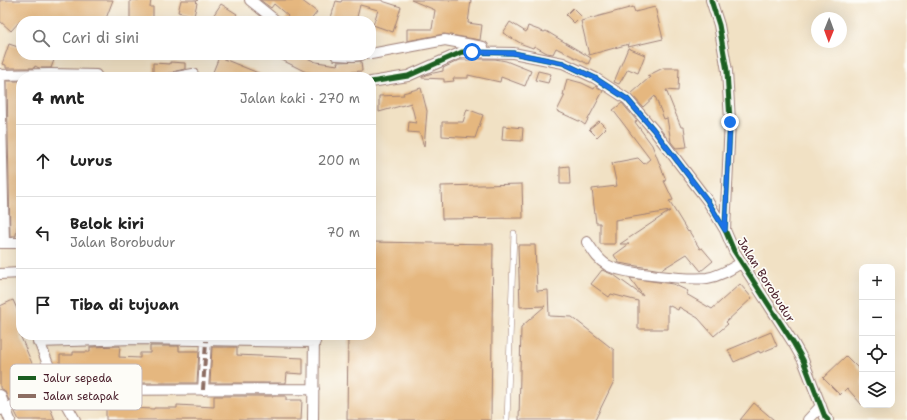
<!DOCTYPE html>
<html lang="id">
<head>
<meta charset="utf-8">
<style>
  :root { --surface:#fff; --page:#f6f6f6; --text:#222; --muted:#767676; --line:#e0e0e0 }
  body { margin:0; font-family:"Shantell Sans",sans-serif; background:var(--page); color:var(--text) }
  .controls { position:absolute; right:12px; bottom:12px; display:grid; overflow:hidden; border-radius:8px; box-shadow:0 4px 16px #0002 }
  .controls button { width:36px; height:36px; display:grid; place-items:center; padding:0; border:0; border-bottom:1px solid var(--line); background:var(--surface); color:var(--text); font:20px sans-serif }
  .compass { position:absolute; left:811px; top:12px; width:36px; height:36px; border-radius:50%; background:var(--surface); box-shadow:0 4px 16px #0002; rotate:181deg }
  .stop { position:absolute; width:12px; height:12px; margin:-9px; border:3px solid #1a73e8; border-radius:50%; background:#fff }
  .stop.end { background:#1a73e8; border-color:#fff; box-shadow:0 1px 4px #0008 }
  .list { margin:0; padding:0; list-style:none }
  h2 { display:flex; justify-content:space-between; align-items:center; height:52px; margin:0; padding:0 16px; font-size:17px }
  h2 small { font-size:13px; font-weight:400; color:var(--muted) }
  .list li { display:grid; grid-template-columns:26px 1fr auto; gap:12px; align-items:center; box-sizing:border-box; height:72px; padding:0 16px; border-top:1px solid var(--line) }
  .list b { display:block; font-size:15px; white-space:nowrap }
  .list p { margin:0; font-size:13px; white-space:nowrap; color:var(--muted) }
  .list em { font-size:13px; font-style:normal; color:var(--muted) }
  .icon { flex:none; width:22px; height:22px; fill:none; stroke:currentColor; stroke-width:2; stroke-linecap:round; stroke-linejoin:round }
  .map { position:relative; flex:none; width:907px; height:420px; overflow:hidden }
  .search { position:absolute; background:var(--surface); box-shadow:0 4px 16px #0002; left:16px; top:16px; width:360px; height:44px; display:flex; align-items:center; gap:10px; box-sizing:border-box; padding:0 14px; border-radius:16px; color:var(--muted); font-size:15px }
  .panel { position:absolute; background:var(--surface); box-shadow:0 4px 16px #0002; left:16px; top:72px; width:360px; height:268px; border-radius:16px }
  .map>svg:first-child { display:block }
  .building { fill:#e5b77f }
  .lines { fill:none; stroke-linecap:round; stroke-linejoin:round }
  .service-casing { stroke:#9e8078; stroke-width:6 }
  .minor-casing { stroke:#9e8078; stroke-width:12 }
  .service { stroke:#fff; stroke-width:5 }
  .minor { stroke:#fff; stroke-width:10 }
  .quiet { stroke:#8d6e63; stroke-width:4; stroke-dasharray:8 4; stroke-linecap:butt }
  .cycleway-casing { stroke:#fdfcf7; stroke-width:8 }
  .cycleway { stroke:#1b5e20; stroke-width:5 }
  .route { stroke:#1a73e8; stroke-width:5 }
  .labels { text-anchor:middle; stroke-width:3.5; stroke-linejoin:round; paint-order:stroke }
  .street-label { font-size:12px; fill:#4a1f2b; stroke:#fdfcf7 }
  .key { fill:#fdfcf7; stroke:#c7baba; stroke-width:1 }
  .key-label { font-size:11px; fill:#4a1f2b }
</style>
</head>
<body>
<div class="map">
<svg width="907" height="420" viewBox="0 0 907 420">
  <rect width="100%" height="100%" fill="#fdfcf7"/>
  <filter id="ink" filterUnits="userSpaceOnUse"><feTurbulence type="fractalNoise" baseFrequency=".025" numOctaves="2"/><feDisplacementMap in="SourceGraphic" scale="8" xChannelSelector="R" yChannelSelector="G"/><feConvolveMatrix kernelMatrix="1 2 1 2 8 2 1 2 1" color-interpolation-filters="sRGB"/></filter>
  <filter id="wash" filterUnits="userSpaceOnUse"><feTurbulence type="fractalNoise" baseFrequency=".012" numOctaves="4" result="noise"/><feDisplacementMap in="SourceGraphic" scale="16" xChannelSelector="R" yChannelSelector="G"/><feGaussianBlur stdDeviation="0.9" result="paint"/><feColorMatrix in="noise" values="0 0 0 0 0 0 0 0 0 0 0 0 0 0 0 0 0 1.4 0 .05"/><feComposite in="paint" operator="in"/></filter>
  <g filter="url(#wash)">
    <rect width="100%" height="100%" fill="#f1e1c4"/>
    <g id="blocks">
      <!-- building -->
      <path class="building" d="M0,0H113L105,21H20L11,31L0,21Z
        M130,0H151L150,7H153V18H146V21H130Z
        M181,0H198L196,2L197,3L194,16L178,12Z
        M260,0H301L317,12L310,21H284L288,16L274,4L271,8Z
        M342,0H382V1L401,7L393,32L373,25L378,10L360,5L356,21H330L336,1L341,2Z
        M411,0H471L468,23L482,25L480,40L444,34L407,41V29H432L435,10Z
        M221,4L237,14L232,21H221L213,16Z
        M633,7L635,12L655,7L663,39L628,47L629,44L589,55L581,21Z
        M573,8L581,16L574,23L566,15Z
        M510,22L526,32L528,26L544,32L546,31L591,58L588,64L556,48L553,54L547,53L534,46L533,48L522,44L503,33Z
        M9,44L21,48V55H40L54,60L51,68H39L35,66L34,68H6V65L2,64Z
        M628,48L645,55L638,73L628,69L619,84L614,82Z
        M272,55H300L316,62L338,65L337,62L361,61L362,71L350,72V74L339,75L306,72Z
        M219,57L268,77H211Z
        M473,59H495L506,61L531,71L525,86L501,77L500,82L468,75V78H453L454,81L444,82V79L422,78V77L429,74L443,71V68L460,60H472Z
        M170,62L185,63V69L176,71L172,73H168V75L153,74V63L170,64Z
        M663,68H679L678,91L666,90L681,127H684L687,147L676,148L671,142L667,118L664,119L655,96L643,107L631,94L650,77L647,76Z
        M538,71L551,74L548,83L535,80Z
        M567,79L582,83L594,89L596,86L603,91L585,125L581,122L557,111L565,95H563Z
        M7,81H21V200L20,226H17L16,236H10Z
        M421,88L427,111L424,147L420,133L408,132L409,122L416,123L411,103L379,112V96L404,95L403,93Z
        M622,103L637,121L635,122L652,145L666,180L664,181L673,200L669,201L688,232L689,231L700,249L702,248L713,261L701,271L687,254L661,270L619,263L614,255L629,244H620L670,211L615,220V244H600V223H596L592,189L617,186L612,163L638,158L644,164L650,159L613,110Z
        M467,109L483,115L475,138L442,136V122H463Z
        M599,121L606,128L597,137L589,129Z
        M503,126L523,128L522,141L502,140Z
        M569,166L570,184H560V167Z
        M522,184L523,218L442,219L441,186Z
        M371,242L493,244L491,420H347L348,335H371Z
        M518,245H535L537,291L548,290L549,316L572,317L614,350V381L595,420H519L521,327L545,306L520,307Z
        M602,270L614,275L643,296L630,278L673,284L688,291L686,294L712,309L740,284L752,298L726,322L728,324L714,336L698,318L679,307L678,310L668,305V329H638V301L611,294L609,297L591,284Z
        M13,300L21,318L20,335L39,380L42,379L46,387L9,400L4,390L0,388V306Z
        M771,332L777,346L760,353L759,351L734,362L728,350Z
        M120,346L119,357L140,358V353H150V346H179V351H199L197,383H79V374H59L55,365H60V355H73V352H90V347Z
        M212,347H237V355L303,358V374L287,373L286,383H210Z
        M846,356L862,372V405L847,388L840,395L823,378Z
        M214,396H286V400H302L301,420H106V407L154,409V408H177V405L214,407Z
        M47,401L55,420H19L15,412Z
        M754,403L774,420H740Z"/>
    </g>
  </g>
  <g filter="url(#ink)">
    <use href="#blocks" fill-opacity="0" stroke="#9e8078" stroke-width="1"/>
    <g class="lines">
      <!-- service casing -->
      <g class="service-casing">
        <path id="service" d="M507,420L514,233"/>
      </g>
      <!-- minor casing -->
      <g class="minor-casing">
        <path id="minor" d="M250,0L276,21
          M711,0L719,25L727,71L730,121L725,230L734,251L794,344L803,360L825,417L828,420
          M371,54L445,40L483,47
          M336,55L353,56L361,55
          M0,74L4,242
          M0,75L50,74L96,75L97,77
          M177,77L193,74
          M371,82L408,76L462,52L513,53L563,63L595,78L627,99L653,129L707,200L725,230
          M587,242C593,251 598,260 607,265C621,274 691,280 707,278C720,276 731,269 741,263
          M0,243H21
          M0,274L21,273
          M37,336L58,390L75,420
          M38,342L134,339L315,342
          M203,390L206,341
          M0,395L10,420
          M0,410L58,390L314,389
          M313,420L314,335
          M808,420L821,406"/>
      </g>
      <!-- service -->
      <use href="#service" class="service"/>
      <!-- minor -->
      <use href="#minor" class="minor"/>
      <!-- quiet -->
      <path class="quiet" d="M203,390L206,341"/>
      <!-- cycleway casing -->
      <g class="cycleway-casing">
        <path id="cycleway" d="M711,0L719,25L727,71L730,121L725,230L734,251L794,344L803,360L825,417L828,420
          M371,82L408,76L462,52L513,53L563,63L595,78L627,99L653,129L707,200L725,230"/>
      </g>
      <!-- cycleway -->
      <use href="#cycleway" class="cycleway"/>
    </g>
  </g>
  <g class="lines" filter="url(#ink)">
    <!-- route -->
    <path class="route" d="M472,52L513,53L563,63L595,78L627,99L653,129L707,200L725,230L730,122"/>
  </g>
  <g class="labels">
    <!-- street labels -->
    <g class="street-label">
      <text transform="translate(766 280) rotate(58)" y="4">Jalan Borobudur</text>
    </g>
  </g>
  <!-- legend -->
  <rect x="10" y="364" width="132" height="46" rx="6" class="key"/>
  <rect x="18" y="376" width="18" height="4" fill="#1b5e20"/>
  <rect x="18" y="394" width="18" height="4" fill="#8d6e63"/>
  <g class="key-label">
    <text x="43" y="382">Jalur sepeda</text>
    <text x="43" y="400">Jalan setapak</text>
  </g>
</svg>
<div class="controls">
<button>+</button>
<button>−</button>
<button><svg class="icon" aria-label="locate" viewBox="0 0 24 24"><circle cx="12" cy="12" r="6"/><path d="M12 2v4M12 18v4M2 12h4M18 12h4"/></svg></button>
<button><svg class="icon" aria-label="layers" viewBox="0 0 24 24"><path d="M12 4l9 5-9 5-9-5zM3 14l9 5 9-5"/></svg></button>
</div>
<svg class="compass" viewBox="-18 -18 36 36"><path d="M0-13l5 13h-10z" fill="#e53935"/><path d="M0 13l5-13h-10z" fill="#767676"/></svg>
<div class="stop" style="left:472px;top:52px"></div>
<div class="stop end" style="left:730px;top:122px"></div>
<div class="search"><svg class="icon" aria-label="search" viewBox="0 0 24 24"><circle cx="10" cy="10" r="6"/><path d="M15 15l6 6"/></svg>Cari di sini</div>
<section class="panel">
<h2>4 mnt<small>Jalan kaki · 270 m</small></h2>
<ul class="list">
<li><svg class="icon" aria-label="ahead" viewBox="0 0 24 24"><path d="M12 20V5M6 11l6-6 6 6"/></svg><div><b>Lurus</b></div><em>200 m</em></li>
<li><svg class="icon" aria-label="left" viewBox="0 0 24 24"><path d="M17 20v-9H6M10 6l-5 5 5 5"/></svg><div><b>Belok kiri</b><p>Jalan Borobudur</p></div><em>70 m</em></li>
<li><svg class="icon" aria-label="arrive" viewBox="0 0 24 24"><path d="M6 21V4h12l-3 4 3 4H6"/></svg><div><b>Tiba di tujuan</b></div></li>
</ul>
</section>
</div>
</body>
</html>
